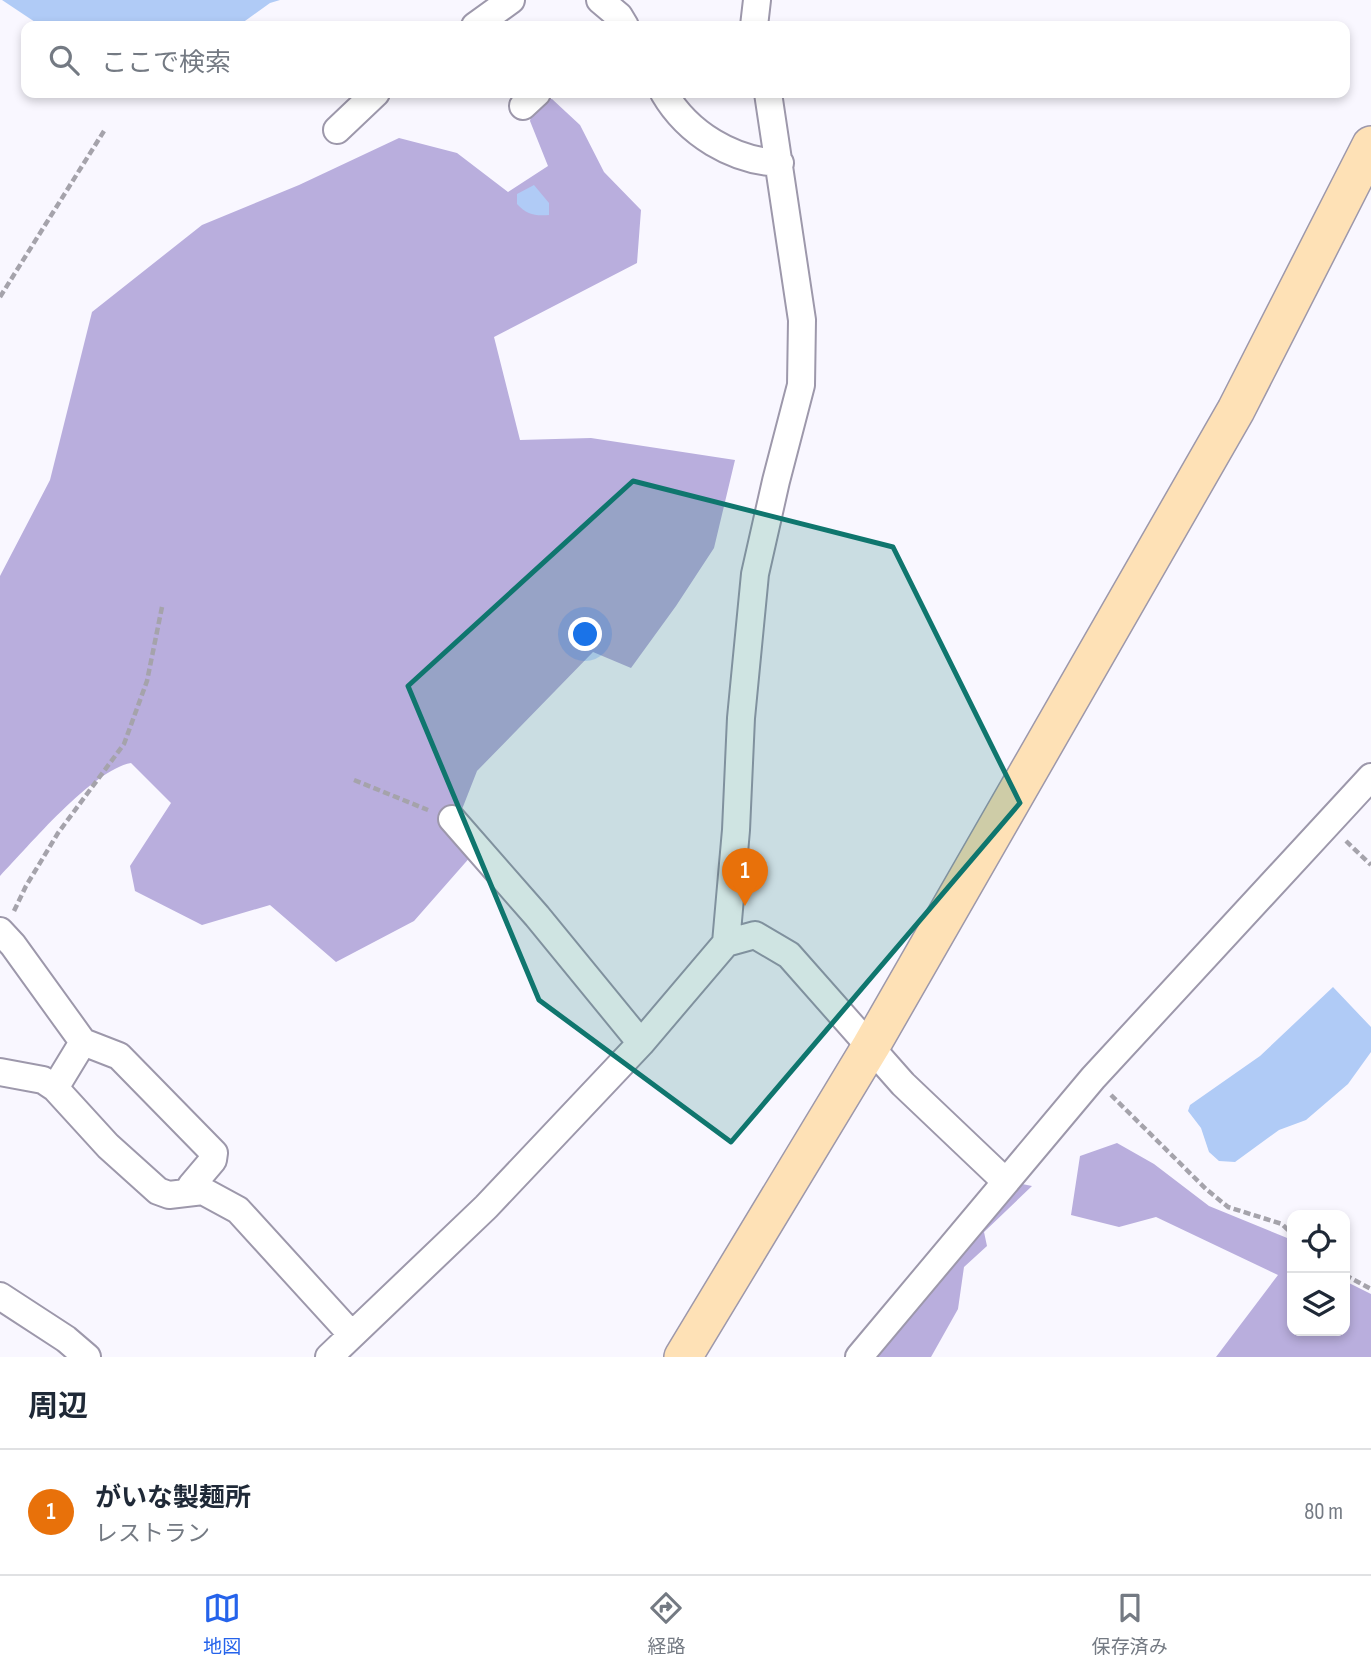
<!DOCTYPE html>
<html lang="ja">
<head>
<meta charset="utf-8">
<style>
  :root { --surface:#fff; --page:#f6f6f7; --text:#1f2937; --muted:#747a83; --line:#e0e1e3; --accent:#2563eb }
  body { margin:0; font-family:"Sofia Sans Condensed","Noto Sans JP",sans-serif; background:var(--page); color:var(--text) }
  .controls { position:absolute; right:21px; bottom:21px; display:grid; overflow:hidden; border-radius:14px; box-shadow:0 4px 10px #0003 }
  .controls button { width:63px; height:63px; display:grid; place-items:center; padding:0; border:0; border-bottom:2px solid var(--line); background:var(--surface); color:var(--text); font:35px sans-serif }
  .you { position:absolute; left:586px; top:635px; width:24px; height:24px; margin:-18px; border:5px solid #fff; border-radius:50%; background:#1a73e8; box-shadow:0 0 0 10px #1a73e833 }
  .badge { display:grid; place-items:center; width:46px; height:46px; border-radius:50%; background:var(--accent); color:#fff; font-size:23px; font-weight:700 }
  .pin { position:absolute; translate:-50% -58px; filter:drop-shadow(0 2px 4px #0008) }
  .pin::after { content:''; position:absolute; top:37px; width:24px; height:21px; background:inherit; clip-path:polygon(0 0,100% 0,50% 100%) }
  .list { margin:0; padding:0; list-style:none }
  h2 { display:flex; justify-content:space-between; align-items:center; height:91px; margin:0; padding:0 28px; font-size:30px }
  h2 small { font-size:23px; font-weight:400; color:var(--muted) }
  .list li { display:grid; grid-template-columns:46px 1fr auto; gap:21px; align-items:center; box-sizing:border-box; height:126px; padding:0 28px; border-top:2px solid var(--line) }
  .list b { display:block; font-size:26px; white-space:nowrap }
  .list p { margin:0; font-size:23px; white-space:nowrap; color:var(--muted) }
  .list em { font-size:23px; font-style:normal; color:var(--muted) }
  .icon { flex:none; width:38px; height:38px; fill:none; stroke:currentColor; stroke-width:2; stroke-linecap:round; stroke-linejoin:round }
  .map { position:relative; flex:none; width:1371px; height:1357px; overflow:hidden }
  .search { position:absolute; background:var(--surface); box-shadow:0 4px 10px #0003; left:21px; right:21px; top:21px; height:77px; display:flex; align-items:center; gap:18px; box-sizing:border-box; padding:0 24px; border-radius:14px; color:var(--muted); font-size:26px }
  .sheet { height:217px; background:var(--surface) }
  nav { display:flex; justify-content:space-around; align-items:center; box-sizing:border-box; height:98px; border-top:2px solid var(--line); background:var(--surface); font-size:19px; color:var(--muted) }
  nav a { display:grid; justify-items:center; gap:4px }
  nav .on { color:var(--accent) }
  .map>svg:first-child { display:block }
  .forest { fill:#b9aedd }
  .water { fill:#b0cbf6 }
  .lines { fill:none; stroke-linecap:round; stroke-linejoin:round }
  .street-casing { stroke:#9d98ab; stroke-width:30 }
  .secondary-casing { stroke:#9d98ab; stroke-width:40 }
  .path { stroke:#a5a3ab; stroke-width:4.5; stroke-dasharray:7 3.5; stroke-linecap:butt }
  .street { stroke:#fff; stroke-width:26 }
  .secondary { stroke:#fee1b6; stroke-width:37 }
  .marked { fill:#0f766e; fill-opacity:0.2; stroke:#0f766e; stroke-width:5; stroke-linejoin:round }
</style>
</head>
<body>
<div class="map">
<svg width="1371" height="1357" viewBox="0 0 1371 1357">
  <rect width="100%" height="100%" fill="#f9f7ff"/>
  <!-- forest -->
  <path class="forest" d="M535,98L552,99L580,125L604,172L641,210L637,263L494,337L520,440L591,438L735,460L714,548L676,606L631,668L593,652L477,771L457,822L472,855L414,921L336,962L270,905L202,925L135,891L130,866L171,803L131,763C92,770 29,846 0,876V576L50,480L92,312L202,225L299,185L399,138L457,153L508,192L548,166L530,121Z
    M1117,1143L1154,1164L1209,1206L1292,1240V1331H1345V1281L1371,1294V1357H1216L1278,1275L1156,1217L1119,1227L1071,1215L1080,1156Z
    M1013,1182L1032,1186L984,1232L987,1246L964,1267L958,1309L931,1357H866Z"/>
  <!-- water -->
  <path class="water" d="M2,0H280L270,3L238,26H41Z
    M534,185L549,203V215C535,216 527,215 517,204V194Z
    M1333,987L1371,1027V1052L1348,1084L1306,1120L1279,1130L1235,1162L1219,1161L1209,1152L1201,1128L1188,1111L1190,1105L1260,1056Z"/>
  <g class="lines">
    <!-- street casing -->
    <g class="street-casing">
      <path id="street" d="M600,0L619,16L625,26
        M475,26L511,0
        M754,26L757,0
        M664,93C688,134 733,161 780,163
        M523,106L537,93
        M337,130L376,93
        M452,819L537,916L641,1043
        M0,931L13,945L83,1042L55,1088
        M726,943L755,935L789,955L903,1084L1005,1181
        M83,1042L119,1056L214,1153L213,1160L191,1186L193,1192
        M0,1072L43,1080L55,1088L108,1146L158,1191L169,1195L203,1191L238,1210L352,1335
        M0,1296L66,1339L87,1357
        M329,1357L486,1207L641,1043L726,943L736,830L741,718L755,574L776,481L801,385L802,320L768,93
        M859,1357L1093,1078L1371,777"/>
    </g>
    <!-- secondary casing -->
    <g class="secondary-casing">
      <path id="secondary" d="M683,1357L871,1046L1236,410L1371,145"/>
    </g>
    <!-- path -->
    <path class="path" d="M0,297L104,131
      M354,780L428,810
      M1346,841L1371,865
      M14,911L26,886L58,833L124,744L147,681L162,607
      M1111,1095L1206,1189L1228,1207L1282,1224L1292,1234
      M1345,1275L1371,1289"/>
    <!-- street -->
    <use href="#street" class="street"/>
    <!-- secondary -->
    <use href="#secondary" class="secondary"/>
  </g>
  <!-- marked area -->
  <path class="marked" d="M633,481L893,547L1020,803L731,1142L539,1000L408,686Z"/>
</svg>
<div class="controls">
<button><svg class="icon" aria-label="locate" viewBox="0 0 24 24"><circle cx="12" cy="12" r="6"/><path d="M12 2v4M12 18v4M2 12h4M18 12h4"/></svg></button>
<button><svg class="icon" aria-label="layers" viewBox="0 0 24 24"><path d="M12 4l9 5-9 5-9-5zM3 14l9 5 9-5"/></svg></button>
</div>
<div class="you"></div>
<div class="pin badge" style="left:745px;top:906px;background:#e8710a">1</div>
<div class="search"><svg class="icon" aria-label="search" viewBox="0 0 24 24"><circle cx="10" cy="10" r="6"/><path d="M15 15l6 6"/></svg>ここで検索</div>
</div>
<section class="sheet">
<h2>周辺<small></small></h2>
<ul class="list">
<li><span class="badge" style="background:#e8710a">1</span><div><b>がいな製麺所</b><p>レストラン</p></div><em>80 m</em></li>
</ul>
</section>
<nav>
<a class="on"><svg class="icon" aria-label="map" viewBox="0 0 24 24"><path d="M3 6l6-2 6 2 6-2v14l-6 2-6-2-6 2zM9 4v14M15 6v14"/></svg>地図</a>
<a><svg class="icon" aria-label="directions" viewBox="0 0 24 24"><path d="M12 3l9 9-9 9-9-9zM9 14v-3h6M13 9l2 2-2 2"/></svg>経路</a>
<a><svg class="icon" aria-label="saved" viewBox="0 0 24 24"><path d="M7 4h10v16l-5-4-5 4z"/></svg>保存済み</a>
</nav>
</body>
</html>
